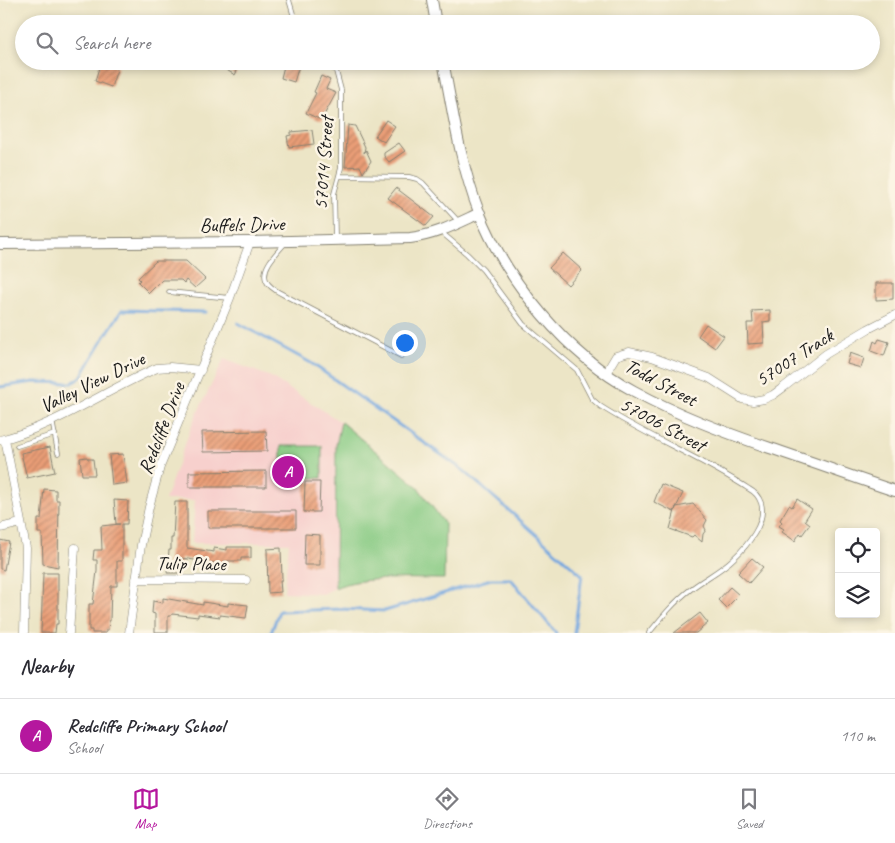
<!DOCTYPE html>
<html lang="en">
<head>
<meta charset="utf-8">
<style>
  :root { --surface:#fff; --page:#f7f7f7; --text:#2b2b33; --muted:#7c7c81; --line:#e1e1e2; --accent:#b5179e }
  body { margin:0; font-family:Caveat,sans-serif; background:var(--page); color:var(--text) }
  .controls { position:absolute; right:15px; bottom:15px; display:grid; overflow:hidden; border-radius:5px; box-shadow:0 2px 8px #0003 }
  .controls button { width:45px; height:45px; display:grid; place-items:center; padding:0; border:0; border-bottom:1px solid var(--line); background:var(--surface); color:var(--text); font:25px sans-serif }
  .you { position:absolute; left:404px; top:342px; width:18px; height:18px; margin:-12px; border:4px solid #fff; border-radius:50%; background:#1a73e8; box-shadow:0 0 0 8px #1a73e833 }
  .badge { display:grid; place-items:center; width:32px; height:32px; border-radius:50%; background:var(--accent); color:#fff; font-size:16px; font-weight:700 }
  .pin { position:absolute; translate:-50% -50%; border:2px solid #fff; box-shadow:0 1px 5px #0006 }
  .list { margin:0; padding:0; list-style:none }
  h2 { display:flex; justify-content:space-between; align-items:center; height:65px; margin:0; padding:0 20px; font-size:21px }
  h2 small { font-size:16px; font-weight:400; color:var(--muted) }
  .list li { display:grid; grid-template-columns:32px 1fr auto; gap:15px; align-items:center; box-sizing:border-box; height:75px; padding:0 20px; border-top:1px solid var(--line) }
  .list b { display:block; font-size:19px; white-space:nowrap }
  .list p { margin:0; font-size:16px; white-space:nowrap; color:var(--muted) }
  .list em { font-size:16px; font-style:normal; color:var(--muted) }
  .icon { flex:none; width:28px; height:28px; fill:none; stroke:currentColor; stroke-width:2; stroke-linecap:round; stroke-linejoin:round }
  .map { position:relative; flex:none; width:895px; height:633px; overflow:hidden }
  .search { position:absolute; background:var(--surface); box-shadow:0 2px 8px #0003; left:15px; right:15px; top:15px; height:55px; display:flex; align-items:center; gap:12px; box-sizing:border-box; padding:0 18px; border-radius:28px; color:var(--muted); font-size:19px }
  .sheet { height:140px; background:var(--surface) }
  nav { display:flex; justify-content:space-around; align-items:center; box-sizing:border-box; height:70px; border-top:1px solid var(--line); background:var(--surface); font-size:14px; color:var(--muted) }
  nav a { display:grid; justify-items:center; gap:2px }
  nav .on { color:var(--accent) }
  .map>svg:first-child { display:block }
  .built { fill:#f7d0cd }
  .garden { fill:#87ca83; stroke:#527350 }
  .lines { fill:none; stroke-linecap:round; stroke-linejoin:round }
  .stream { stroke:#72a6df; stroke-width:3 }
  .building { fill:url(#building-hatch) }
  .service-casing { stroke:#848071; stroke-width:5.5 }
  .minor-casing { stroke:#848071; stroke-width:9 }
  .tertiary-casing { stroke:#848071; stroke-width:12 }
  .service { stroke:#fff; stroke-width:4 }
  .minor { stroke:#fff; stroke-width:8 }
  .tertiary { stroke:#fff; stroke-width:10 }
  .labels { text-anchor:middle; stroke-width:5; stroke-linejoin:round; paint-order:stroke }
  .street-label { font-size:20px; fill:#1c1c1c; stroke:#fcf5e5 }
</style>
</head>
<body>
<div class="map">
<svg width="895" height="633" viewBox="0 0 895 633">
  <defs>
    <pattern id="building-hatch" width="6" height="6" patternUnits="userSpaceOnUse" patternTransform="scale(1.25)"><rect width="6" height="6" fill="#ea9e77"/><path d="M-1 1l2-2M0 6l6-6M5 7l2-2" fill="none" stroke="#bd8061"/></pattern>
  </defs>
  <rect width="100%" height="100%" fill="#fcf5e5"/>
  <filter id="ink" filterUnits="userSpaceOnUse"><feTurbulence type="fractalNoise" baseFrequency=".02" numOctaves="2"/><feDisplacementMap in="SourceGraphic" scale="10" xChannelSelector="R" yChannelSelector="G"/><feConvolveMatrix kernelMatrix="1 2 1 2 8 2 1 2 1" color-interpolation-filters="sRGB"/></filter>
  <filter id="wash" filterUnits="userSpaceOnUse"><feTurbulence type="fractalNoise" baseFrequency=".0096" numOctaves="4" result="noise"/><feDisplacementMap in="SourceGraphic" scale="20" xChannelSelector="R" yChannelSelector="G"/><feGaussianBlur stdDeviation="1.12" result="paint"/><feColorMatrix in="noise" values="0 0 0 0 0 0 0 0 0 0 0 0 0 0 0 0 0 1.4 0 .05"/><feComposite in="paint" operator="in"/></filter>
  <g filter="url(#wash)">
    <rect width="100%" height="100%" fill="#ece5c6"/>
    <!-- built -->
    <path class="built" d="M224,359L271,377L341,422L417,486L445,524L444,579H392L343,584L323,594L284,592L289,543H192L195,500H165L193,422Z"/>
    <!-- garden -->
    <path class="garden" d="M341,422L417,486L445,524L444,579C417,579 358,576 335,588L336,445Z
      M281,446H322V478H281Z"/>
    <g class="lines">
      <!-- stream -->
      <path class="stream" d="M238,323L311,363L463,470L582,575L574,633
        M0,387L34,382L72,383L81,377L102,341L122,310L206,312
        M271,633L279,611L341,609L385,611L491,579H511L556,633"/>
    </g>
    <g id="blocks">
      <!-- building -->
      <path class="building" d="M101,61L118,67L111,87L95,81Z
        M211,61H242L235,75Z
        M285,62L299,66L294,82L281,78Z
        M321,76L330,80L326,89L336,93L322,119H319L306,113L316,93L314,92Z
        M386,120L395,126L384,142L375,136Z
        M348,125L355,126L365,147L364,153L366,150L371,161L363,173L360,166L345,167Z
        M312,130L314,144L289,147L287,136L291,135V132Z
        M399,143L405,151L389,162L384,156V153Z
        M396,188L434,217L426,226L388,198Z
        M563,253L582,270L568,285L549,268Z
        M156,261H186L205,279L195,288L186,280L184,283L181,280H162L149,293L138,282L140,280L138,278Z
        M876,283H893V299L876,300Z
        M770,310V321L763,322L764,343L748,344L747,323H753L752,311Z
        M706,324L724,336L715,348L698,336Z
        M879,339L889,342L884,356L871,351L874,341L877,343Z
        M850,353L864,358L861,368L847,364Z
        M266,431L267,451L203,452L202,432Z
        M50,447L55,472L27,478L21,453Z
        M123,454L127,483L112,485L109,455Z
        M87,457L88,459H93L95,475H82L80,458Z
        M266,471V487H189V472Z
        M305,482H320L319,512H304Z
        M661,484L683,493L674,512L654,502Z
        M44,489L56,490V500H59L58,567L43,564L42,533H38V519H41Z
        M797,499L812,509L805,520L810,524L802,535L800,533L795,541L782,532L784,529L779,526L782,522L780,520L789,505L792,507Z
        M114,500L128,501L127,524H122V561H117V586H111L110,621H109L108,630H106V633H92V630H89V604H93L97,571V560H93L94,550H102L101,526L120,524H116Z
        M175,502H187V548L214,552V548L227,550V547H251V558H241V561H224L223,569L215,568V563L181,558L180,573H167L169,550H171V538H173Z
        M693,504L707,520L704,526L706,530L703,534L702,542L694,535L692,537L670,529L676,507Z
        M208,511H296V528H208Z
        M305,534L320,535V565H304Z
        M0,540L9,542L4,570L0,569Z
        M281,548L282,580H280L281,592L268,593L267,549Z
        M752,558L763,567L749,583L738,573Z
        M43,573H58V624H56L55,633H41Z
        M730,587L739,595L726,608L718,600Z
        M163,598L203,605V602L228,606V603L248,605L246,618L220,615V617L198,614V617L172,614L171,616H168V632H155V614L152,613L153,601L163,603Z
        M700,613L708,623L696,633H674Z"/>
    </g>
  </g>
  <g filter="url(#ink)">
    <use href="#blocks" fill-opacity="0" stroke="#848071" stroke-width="1"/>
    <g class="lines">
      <!-- service casing -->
      <g class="service-casing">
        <path id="service" d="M289,0L296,24
          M327,61L336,71L341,90V168L334,194L335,238
          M340,176L409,177L417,179L423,183L459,222
          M441,232L467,254L483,270L523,324L577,370L592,399L600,406C648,437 702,458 749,489C755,492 759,497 761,503C767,522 747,546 734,558C721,571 705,578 691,589C675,601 662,617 649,633
          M285,243C278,252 261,267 266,280C268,287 278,292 284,295L401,356
          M169,292L230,298
          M52,420L58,453
          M17,446L55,434"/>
      </g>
      <!-- minor casing -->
      <g class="minor-casing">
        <path id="minor" d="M608,374L610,366L616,356L629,352L652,357L709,378L742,399L753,401L764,399L773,395L784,387L826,354L868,329L895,315
          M5,439L26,548L24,633
          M0,440C54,427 106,390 157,368L170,367L201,370
          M0,528L21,523
          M136,579L246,580
          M69,633L75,548
          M129,633L141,545L149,507L160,467L230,298L250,242"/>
      </g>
      <!-- tertiary casing -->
      <g class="tertiary-casing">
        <path id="tertiary" d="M432,0L436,24
          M443,61C453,112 460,163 479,212C507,282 567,355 634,391C678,415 724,432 770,448C812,462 853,477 895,491
          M0,244L250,242L410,238C436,235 456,224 480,213"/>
      </g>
      <!-- service -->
      <use href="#service" class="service"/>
      <!-- minor -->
      <use href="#minor" class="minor"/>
      <!-- tertiary -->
      <use href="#tertiary" class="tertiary"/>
    </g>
  </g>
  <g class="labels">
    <!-- street labels -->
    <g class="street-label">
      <text transform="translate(323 163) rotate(-86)" y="7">57014 Street</text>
      <text transform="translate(242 224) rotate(-1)" y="7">Buffels Drive</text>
      <text transform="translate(794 357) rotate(-33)" y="7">57007 Track</text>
      <text transform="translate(92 382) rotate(-26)" y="7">Valley View Drive</text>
      <text transform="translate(661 382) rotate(28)" y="7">Todd Street</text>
      <text transform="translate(663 424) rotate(28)" y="7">57006 Street</text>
      <text transform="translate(161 428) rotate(-69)" y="7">Redcliffe Drive</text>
      <text transform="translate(191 563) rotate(1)" y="7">Tulip Place</text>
    </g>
  </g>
</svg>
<div class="controls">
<button><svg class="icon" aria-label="locate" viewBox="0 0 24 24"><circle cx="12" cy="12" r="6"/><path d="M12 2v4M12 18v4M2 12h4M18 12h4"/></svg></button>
<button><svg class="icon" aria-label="layers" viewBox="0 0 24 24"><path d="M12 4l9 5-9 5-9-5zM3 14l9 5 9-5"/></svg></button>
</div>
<div class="you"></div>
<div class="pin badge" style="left:288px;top:472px">A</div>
<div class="search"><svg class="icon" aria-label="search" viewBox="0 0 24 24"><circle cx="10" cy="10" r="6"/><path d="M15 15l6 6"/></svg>Search here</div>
</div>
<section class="sheet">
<h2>Nearby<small></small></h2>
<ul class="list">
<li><span class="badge">A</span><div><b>Redcliffe Primary School</b><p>School</p></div><em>110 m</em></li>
</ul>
</section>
<nav>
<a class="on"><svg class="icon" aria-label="map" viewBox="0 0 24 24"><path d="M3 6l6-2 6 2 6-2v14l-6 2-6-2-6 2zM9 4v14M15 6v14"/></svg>Map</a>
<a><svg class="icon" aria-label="directions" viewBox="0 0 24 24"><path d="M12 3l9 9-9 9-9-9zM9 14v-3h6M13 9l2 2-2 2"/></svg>Directions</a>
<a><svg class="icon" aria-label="saved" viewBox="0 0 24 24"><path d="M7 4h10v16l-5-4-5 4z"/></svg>Saved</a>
</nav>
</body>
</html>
